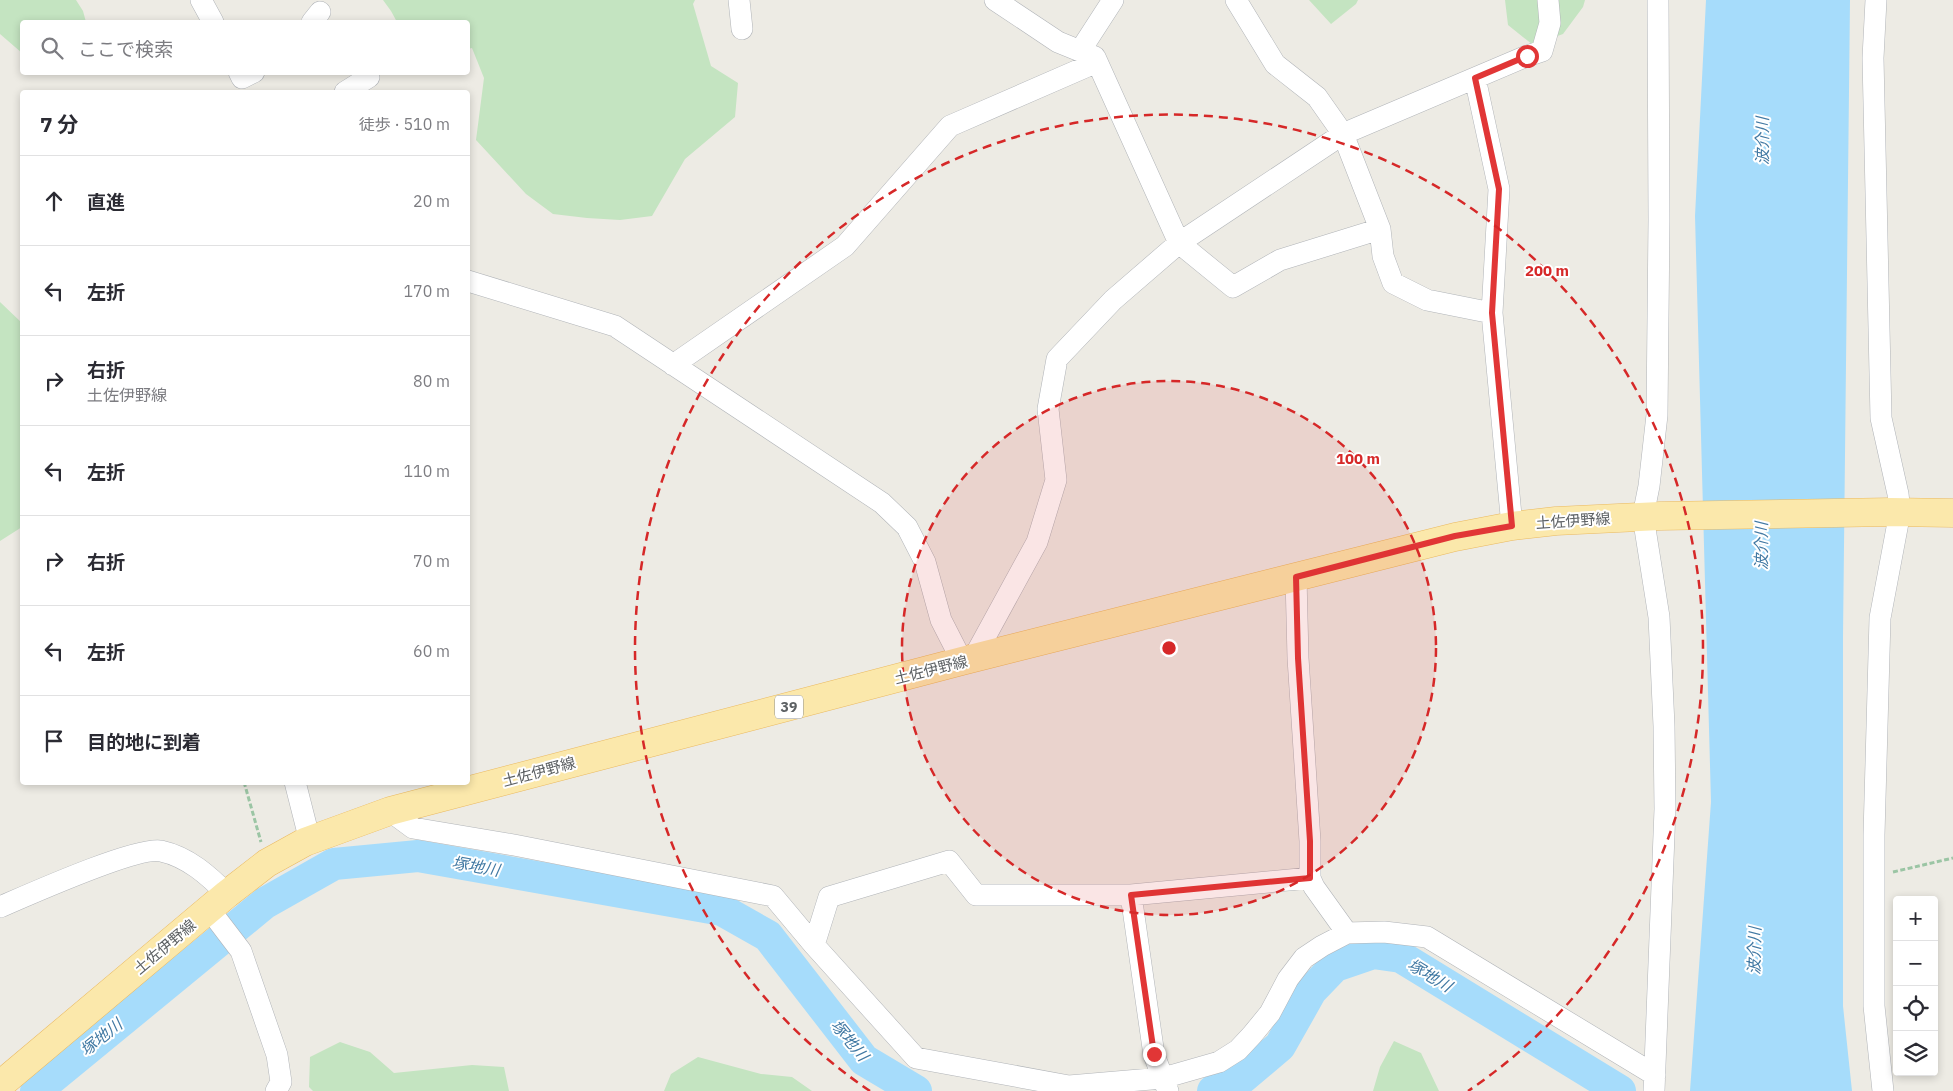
<!DOCTYPE html>
<html lang="ja">
<head>
<meta charset="utf-8">
<style>
  :root { --surface:#fff; --page:#f7f7f7; --text:#2b2b33; --muted:#7c7c81; --line:#e1e1e2 }
  body { margin:0; font-family:"IBM Plex Sans","Noto Sans JP",sans-serif; background:var(--page); color:var(--text) }
  .controls { position:absolute; right:15px; bottom:15px; display:grid; overflow:hidden; border-radius:5px; box-shadow:0 2px 8px #0003 }
  .controls button { width:45px; height:45px; display:grid; place-items:center; padding:0; border:0; border-bottom:1px solid var(--line); background:var(--surface); color:var(--text); font:25px sans-serif }
  .stop { position:absolute; width:15px; height:15px; margin:-11px; border:4px solid #e13636; border-radius:50%; background:#fff }
  .stop.end { background:#e13636; border-color:#fff; box-shadow:0 1px 5px #0008 }
  .list { margin:0; padding:0; list-style:none }
  h2 { display:flex; justify-content:space-between; align-items:center; height:65px; margin:0; padding:0 20px; font-size:21px }
  h2 small { font-size:16px; font-weight:400; color:var(--muted) }
  .list li { display:grid; grid-template-columns:32px 1fr auto; gap:15px; align-items:center; box-sizing:border-box; height:90px; padding:0 20px; border-top:1px solid var(--line) }
  .list b { display:block; font-size:19px; white-space:nowrap }
  .list p { margin:0; font-size:16px; white-space:nowrap; color:var(--muted) }
  .list em { font-size:16px; font-style:normal; color:var(--muted) }
  .icon { flex:none; width:28px; height:28px; fill:none; stroke:currentColor; stroke-width:2; stroke-linecap:round; stroke-linejoin:round }
  .map { position:relative; flex:none; width:1953px; height:1091px; overflow:hidden }
  .search { position:absolute; background:var(--surface); box-shadow:0 2px 8px #0003; left:20px; top:20px; width:450px; height:55px; display:flex; align-items:center; gap:12px; box-sizing:border-box; padding:0 18px; border-radius:5px; color:var(--muted); font-size:19px }
  .panel { position:absolute; background:var(--surface); box-shadow:0 2px 8px #0003; left:20px; top:90px; width:450px; height:695px; border-radius:5px }
  .map>svg:first-child { display:block }
  .green { fill:#c4e4c1 }
  .water { fill:#a6dcfb }
  .lines { fill:none; stroke-linecap:round; stroke-linejoin:round }
  .river { stroke:#a6dcfb; stroke-width:32 }
  .street-casing { stroke:#b1b4b8; stroke-width:22 }
  .primary-casing { stroke:#eab960; stroke-width:29 }
  .path { stroke:#9bc5a4; stroke-width:3; stroke-dasharray:5 2.5; stroke-linecap:butt }
  .street { stroke:#fff; stroke-width:21 }
  .primary { stroke:#fbe8ab; stroke-width:28 }
  .route { stroke:#e13636; stroke-width:6 }
  .ring { fill:none; stroke:#d62828; stroke-width:2.5; stroke-dasharray:9 6 }
  .labels { text-anchor:middle; stroke-width:4; stroke-linejoin:round; paint-order:stroke }
  .shield { fill:#fff; stroke:#8d9092; stroke-width:1 }
  .shield-label { font-size:14px; font-weight:bold; fill:#5c6063 }
  .street-label { font-size:15px; fill:#5c6063; stroke:#fff }
  .water-label { font-size:16px; font-style:italic; fill:#4179a3; stroke:#fff }
  .centre { fill:#d62828; stroke:#fff; stroke-width:2.5 }
  .ring-label { font-size:15px; text-anchor:middle; font-weight:bold; fill:#d62828; stroke:#fff; stroke-width:4; stroke-linejoin:round; paint-order:stroke }
</style>
</head>
<body>
<div class="map">
<svg width="1953" height="1091" viewBox="0 0 1953 1091">
  <rect width="100%" height="100%" fill="#edebe4"/>
  <!-- green -->
  <path class="green" d="M0,0H76L83,11L86,22H22V53L0,34Z
    M383,0H695L693,4L711,66L738,83L735,117L685,159L652,216L620,220L587,218L553,214L526,194L476,140L484,78L472,48L468,49V22H397L391,11Z
    M1309,0H1358L1356,4L1331,24Z
    M1505,0H1585L1583,7L1563,34L1533,45L1508,25Z
    M0,302L22,323V527L0,541Z
    M1394,1041L1421,1053L1439,1091H1373L1380,1067Z
    M340,1042L370,1052L394,1073L472,1065L504,1067L509,1091H313L309,1087L310,1057Z
    M698,1057L761,1074L792,1077L812,1091H664L671,1074Z"/>
  <!-- water -->
  <path class="water" d="M1706,0H1850L1843,637V1006L1852,1091H1690L1711,802L1695,216Z"/>
  <g class="lines">
    <!-- river -->
    <path class="river" d="M36,1091L265,903L334,864L418,856L722,910L768,936L864,1060L916,1091
      M1213,1091L1235,1084L1280,1046L1311,991L1335,966L1373,953L1401,957L1620,1091"/>
    <!-- street casing -->
    <g class="street-casing">
      <path id="street" d="M201,0L213,22
        M739,0L742,29
        M995,0L1058,42L1095,57L1179,243L1233,287L1280,260L1380,229
        M1876,0L1873,58L1881,418L1898,494L1900,512L1880,618L1874,835V1006L1883,1091
        M312,22L320,12
        M1080,51L1113,0
        M239,72L242,78L254,72
        M1475,78L1499,189L1492,313
        M345,92L369,77
        M468,281L615,326L882,503L907,527L925,562L941,620L962,661
        M673,365L845,246L950,126L1097,62
        M1512,526L1492,313L1427,300L1393,283L1383,256L1380,229L1343,134L1527,56L1542,51L1550,23L1548,0
        M973,659L1037,542L1056,480L1048,409L1057,359L1113,300L1179,243L1343,134L1317,97L1275,64L1236,0
        M295,782L310,841
        M390,811L413,828L514,845L773,896L814,945L916,1058L1069,1086L1163,1078L1219,1062L1238,1050L1252,1035L1270,1013L1288,979L1304,958L1322,946L1347,933L1314,887L1310,878V841L1298,658L1296,577
        M0,907C28,895 137,846 161,851C188,857 208,875 227,894
        M209,909L241,951L277,1055L281,1082L276,1091
        M1347,933L1384,932L1427,937L1655,1075
        M814,945L829,897L949,861L976,895H1131
        M1168,1091L1154,1055L1131,895L1310,878
        M1654,1091L1665,809L1664,726L1659,617L1643,516L1649,486L1657,415L1659,220L1658,0"/>
    </g>
    <!-- primary casing -->
    <g class="primary-casing">
      <path id="primary" d="M0,1085L227,894L267,863L305,842L390,811L962,661L1455,537L1512,526L1556,521L1660,516L1891,512L1953,513"/>
    </g>
    <!-- path -->
    <path class="path" d="M244,782L261,842
      M1893,872L1953,858"/>
    <!-- street -->
    <use href="#street" class="street"/>
    <!-- primary -->
    <use href="#primary" class="primary"/>
  </g>
  <g class="lines">
    <!-- route -->
    <path class="route" d="M1154,1054L1131,895L1310,878V841L1298,658L1296,577L1455,536L1512,526L1492,313L1499,189L1475,78L1527,56"/>
  </g>
  <!-- distance rings -->
  <circle cx="1169" cy="648" r="267" fill="#d62828" fill-opacity=".12"/>
  <g class="ring">
    <circle cx="1169" cy="648" r="267"/>
    <path d="M870 1091A534 534 0 1 1 1468 1091"/>
  </g>
  <g class="labels">
    <!-- shield labels -->
    <rect class="shield" x="775" y="695.5" width="28" height="23" rx="4"/>
    <g class="shield-label">
      <text x="789" y="712">39</text>
    </g>
    <!-- street labels -->
    <g class="street-label">
      <text transform="translate(1573 521) rotate(-4)" y="5">土佐伊野線</text>
      <text transform="translate(931 670) rotate(-14)" y="5">土佐伊野線</text>
      <text transform="translate(539 772) rotate(-15)" y="5">土佐伊野線</text>
      <text transform="translate(165 947) rotate(-40)" y="5">土佐伊野線</text>
    </g>
    <!-- water labels -->
    <g class="water-label">
      <text transform="translate(1762 141) rotate(-90)" y="6">波介川</text>
      <text transform="translate(1761 546) rotate(-90)" y="6">波介川</text>
      <text transform="translate(476 866) rotate(10)" y="6">塚地川</text>
      <text transform="translate(1754 951) rotate(-89)" y="6">波介川</text>
      <text transform="translate(1430 975) rotate(31)" y="6">塚地川</text>
      <text transform="translate(101 1037) rotate(-39)" y="6">塚地川</text>
      <text transform="translate(850 1040) rotate(50)" y="6">塚地川</text>
    </g>
  </g>
  <circle cx="1169" cy="648" r="8" class="centre"/>
  <g class="ring-label">
    <text x="1547" y="276">200 m</text>
    <text x="1358" y="464">100 m</text>
  </g>
</svg>
<div class="controls">
<button>+</button>
<button>−</button>
<button><svg class="icon" aria-label="locate" viewBox="0 0 24 24"><circle cx="12" cy="12" r="6"/><path d="M12 2v4M12 18v4M2 12h4M18 12h4"/></svg></button>
<button><svg class="icon" aria-label="layers" viewBox="0 0 24 24"><path d="M12 4l9 5-9 5-9-5zM3 14l9 5 9-5"/></svg></button>
</div>
<div class="stop" style="left:1527px;top:56px"></div>
<div class="stop end" style="left:1154px;top:1054px"></div>
<div class="search"><svg class="icon" aria-label="search" viewBox="0 0 24 24"><circle cx="10" cy="10" r="6"/><path d="M15 15l6 6"/></svg>ここで検索</div>
<section class="panel">
<h2>7 分<small>徒歩 · 510 m</small></h2>
<ul class="list">
<li><svg class="icon" aria-label="ahead" viewBox="0 0 24 24"><path d="M12 20V5M6 11l6-6 6 6"/></svg><div><b>直進</b></div><em>20 m</em></li>
<li><svg class="icon" aria-label="left" viewBox="0 0 24 24"><path d="M17 20v-9H6M10 6l-5 5 5 5"/></svg><div><b>左折</b></div><em>170 m</em></li>
<li><svg class="icon" aria-label="right" viewBox="0 0 24 24"><path d="M7 20v-9h11M14 6l5 5-5 5"/></svg><div><b>右折</b><p>土佐伊野線</p></div><em>80 m</em></li>
<li><svg class="icon" aria-label="left" viewBox="0 0 24 24"><path d="M17 20v-9H6M10 6l-5 5 5 5"/></svg><div><b>左折</b></div><em>110 m</em></li>
<li><svg class="icon" aria-label="right" viewBox="0 0 24 24"><path d="M7 20v-9h11M14 6l5 5-5 5"/></svg><div><b>右折</b></div><em>70 m</em></li>
<li><svg class="icon" aria-label="left" viewBox="0 0 24 24"><path d="M17 20v-9H6M10 6l-5 5 5 5"/></svg><div><b>左折</b></div><em>60 m</em></li>
<li><svg class="icon" aria-label="arrive" viewBox="0 0 24 24"><path d="M6 21V4h12l-3 4 3 4H6"/></svg><div><b>目的地に到着</b></div></li>
</ul>
</section>
</div>
</body>
</html>
